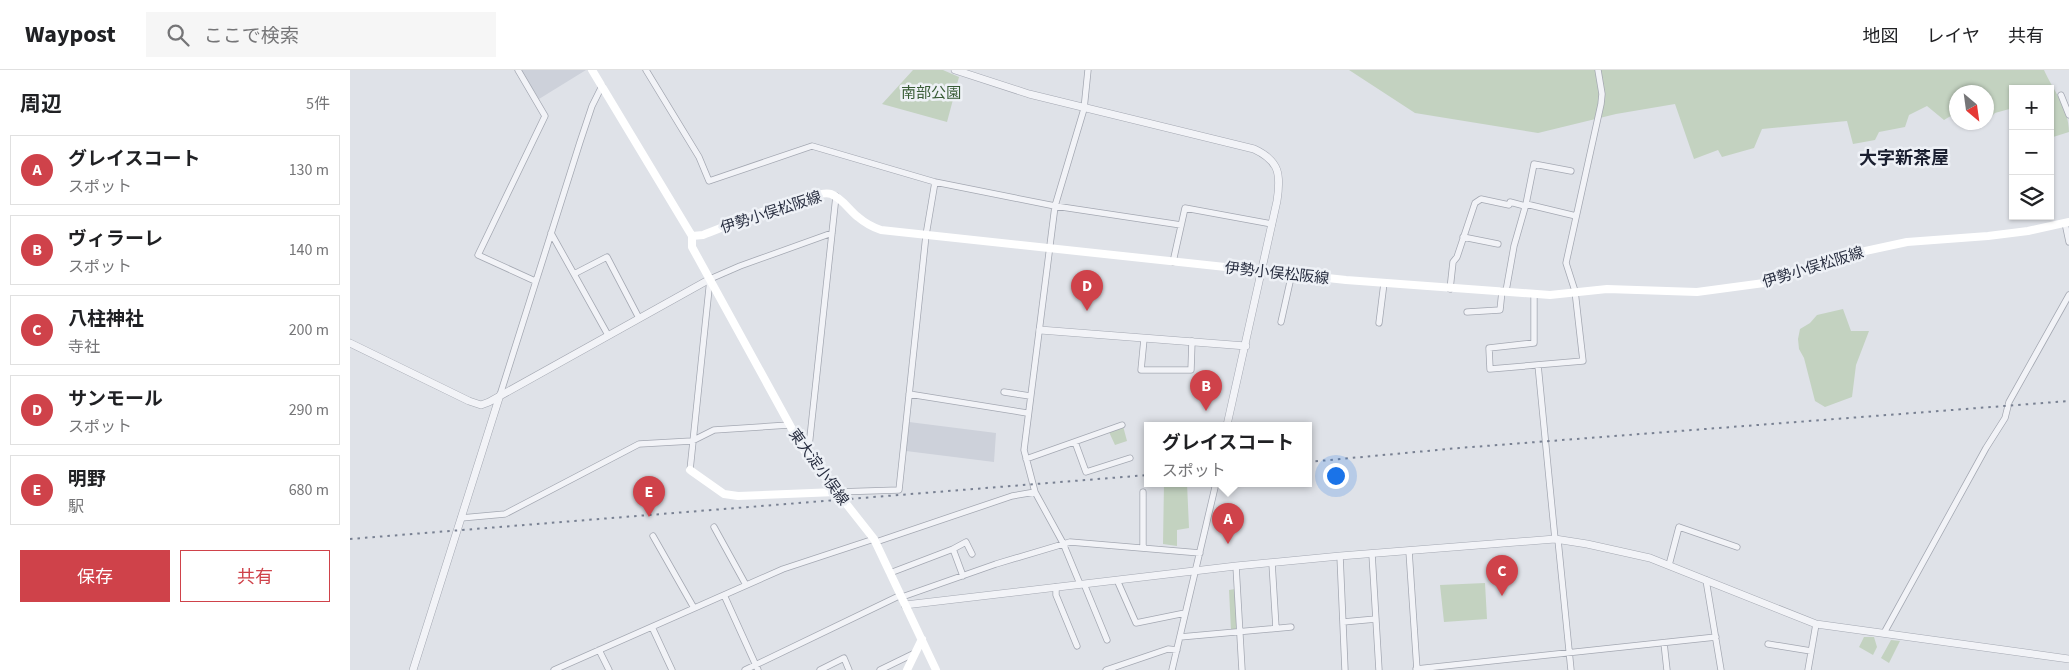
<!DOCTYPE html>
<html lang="ja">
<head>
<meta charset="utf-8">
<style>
  :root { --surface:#fff; --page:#f6f6f6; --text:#202124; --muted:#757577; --line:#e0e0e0; --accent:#cf424a }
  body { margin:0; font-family:"Source Sans 3","Noto Sans JP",sans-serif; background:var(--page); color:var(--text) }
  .controls { position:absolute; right:15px; top:15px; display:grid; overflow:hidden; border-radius:0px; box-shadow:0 1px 4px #0004 }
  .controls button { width:45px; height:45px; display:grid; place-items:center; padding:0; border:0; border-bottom:1px solid var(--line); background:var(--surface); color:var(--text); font:25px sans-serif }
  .compass { position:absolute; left:1599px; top:15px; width:45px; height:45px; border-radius:50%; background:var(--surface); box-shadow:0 1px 4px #0004; rotate:151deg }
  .you { position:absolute; left:985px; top:405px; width:18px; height:18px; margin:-12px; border:4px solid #fff; border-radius:50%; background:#1a73e8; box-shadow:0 0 0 8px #1a73e833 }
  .badge { display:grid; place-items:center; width:32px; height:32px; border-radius:50%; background:var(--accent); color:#fff; font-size:16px; font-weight:700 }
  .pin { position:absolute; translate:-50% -41px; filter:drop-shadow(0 1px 2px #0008) }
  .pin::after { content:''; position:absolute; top:26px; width:18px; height:15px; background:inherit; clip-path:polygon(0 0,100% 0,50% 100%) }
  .popup { position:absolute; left:794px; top:352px; width:168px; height:65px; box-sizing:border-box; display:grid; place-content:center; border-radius:0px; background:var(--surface); filter:drop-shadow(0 1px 4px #0005); font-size:16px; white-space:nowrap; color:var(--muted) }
  .popup b { font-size:19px; color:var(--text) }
  .popup::after { content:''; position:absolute; left:50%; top:100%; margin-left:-10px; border:10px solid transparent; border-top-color:var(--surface) }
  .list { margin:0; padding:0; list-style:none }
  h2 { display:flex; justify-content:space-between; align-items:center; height:65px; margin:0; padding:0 20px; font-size:21px }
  h2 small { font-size:16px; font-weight:400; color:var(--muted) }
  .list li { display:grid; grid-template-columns:32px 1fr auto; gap:15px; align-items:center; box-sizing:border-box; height:70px; margin:0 10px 10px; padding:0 10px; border:1px solid var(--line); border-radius:0px }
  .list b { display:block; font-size:19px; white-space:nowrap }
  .list p { margin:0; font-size:16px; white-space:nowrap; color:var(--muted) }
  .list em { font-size:16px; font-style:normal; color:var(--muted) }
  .actions { display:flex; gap:10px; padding:15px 20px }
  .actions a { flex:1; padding:11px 0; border:1px solid var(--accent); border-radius:0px; text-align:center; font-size:18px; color:var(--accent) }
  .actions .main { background:var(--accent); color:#fff }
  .icon { flex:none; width:28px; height:28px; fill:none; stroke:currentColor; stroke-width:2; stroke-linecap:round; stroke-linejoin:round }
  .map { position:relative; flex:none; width:1719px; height:600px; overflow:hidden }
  header { display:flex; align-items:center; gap:30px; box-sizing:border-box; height:70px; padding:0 25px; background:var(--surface); border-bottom:1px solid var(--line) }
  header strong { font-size:24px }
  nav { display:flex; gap:28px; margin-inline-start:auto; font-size:18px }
  .search { width:350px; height:45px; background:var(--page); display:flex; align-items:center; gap:12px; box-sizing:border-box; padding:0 18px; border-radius:0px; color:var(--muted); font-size:19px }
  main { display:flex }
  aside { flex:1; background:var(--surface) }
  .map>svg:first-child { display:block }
  .built { fill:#cdd1da }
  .green { fill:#c3d2c0 }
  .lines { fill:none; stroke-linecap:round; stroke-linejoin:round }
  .minor-casing { stroke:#a4a8b2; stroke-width:7 }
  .tertiary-casing { stroke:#a4a8b2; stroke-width:8 }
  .minor { stroke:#f2f3f7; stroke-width:5.5 }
  .tertiary { stroke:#f2f3f7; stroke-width:7 }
  .secondary { stroke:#fff; stroke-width:8 }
  .rail { stroke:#788092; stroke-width:2; stroke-dasharray:2.5 5; stroke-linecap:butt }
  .labels { text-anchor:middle; stroke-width:5; stroke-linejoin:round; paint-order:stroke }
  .park-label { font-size:15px; fill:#385c35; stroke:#eef1f6 }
  .street-label { font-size:15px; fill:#282e40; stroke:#eef1f6 }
  .quarter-label { font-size:18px; font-weight:bold; fill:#1a1f30; stroke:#eef1f6 }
</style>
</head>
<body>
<header>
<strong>Waypost</strong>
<div class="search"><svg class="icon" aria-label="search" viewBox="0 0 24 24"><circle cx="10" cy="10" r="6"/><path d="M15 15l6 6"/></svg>ここで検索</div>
<nav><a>地図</a><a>レイヤ</a><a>共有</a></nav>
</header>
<main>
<aside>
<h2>周辺<small>5件</small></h2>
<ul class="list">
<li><span class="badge">A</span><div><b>グレイスコート</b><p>スポット</p></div><em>130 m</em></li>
<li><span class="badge">B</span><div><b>ヴィラーレ</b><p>スポット</p></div><em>140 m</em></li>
<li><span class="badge">C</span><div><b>八柱神社</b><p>寺社</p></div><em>200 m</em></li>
<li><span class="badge">D</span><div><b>サンモール</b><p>スポット</p></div><em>290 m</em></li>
<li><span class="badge">E</span><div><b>明野</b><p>駅</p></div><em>680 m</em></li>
</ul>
<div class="actions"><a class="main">保存</a><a>共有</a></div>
</aside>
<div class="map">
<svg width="1719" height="600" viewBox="0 0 1719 600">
  <rect width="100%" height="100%" fill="#dfe2e8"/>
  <!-- built -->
  <path class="built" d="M171,0H236L189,29Z
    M559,352L646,363L644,392L556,381Z"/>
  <!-- green -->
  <path class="green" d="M563,0H593L609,7L597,52L532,34Z
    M999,0H1694C1703,20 1719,39 1719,62L1700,68V19H1663V38L1645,43L1641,47H1637L1636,22H1606L1604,44L1594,50L1577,36L1559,45L1555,57L1529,62L1525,70L1503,74L1497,51L1412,59L1404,78L1372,87L1368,80L1344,89L1325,34L1266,44L1188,63L1065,43Z
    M1493,239L1501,261H1519L1506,295L1502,327L1475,337L1465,331L1454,288L1449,279L1448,269L1450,259L1460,253L1467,245Z
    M773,356L777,371L765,375L759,362Z
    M814,413H837L839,458L827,460V476L813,474Z
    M1135,513L1137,549L1094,552L1090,515Z
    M885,519L888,560L881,561L879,520Z
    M1514,567H1524L1527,577L1523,585L1509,577Z
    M1541,570L1550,571L1539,593L1531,588Z"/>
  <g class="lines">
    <!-- minor casing -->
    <g class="minor-casing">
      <path id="minor" d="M168,0L195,46L128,185L185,211
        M296,0L349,87L359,111L462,76L585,112L705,136L831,155
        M1711,25L1719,45
        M1221,101L1184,94L1176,134L1226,146
        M1715,153L1719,172
        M201,163L258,265
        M1113,167L1148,174
        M823,192L835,138L922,154
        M224,204L257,187L289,248
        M1100,219L1103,192L1107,187L1125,133L1131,129L1159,135L1160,132L1175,136
        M1156,221L1164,176L1176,134
        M1184,224V273L1139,278L1140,299L1233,291L1225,221L1216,193L1251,34L1252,24L1248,0
        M1117,242L1150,240L1152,221
        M931,252L942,203
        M1029,253L1034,213
        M794,269L791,300H841L842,271
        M1188,295L1205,469
        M654,322L680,326
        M559,324L677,343
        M150,325L230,72L242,36L252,16
        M725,372L736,402L780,388
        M458,386L486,126
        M676,389L772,355
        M340,400L360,209L390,196L482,163
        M486,422L549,420L576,165L585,112
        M793,422V478
        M111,448L155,444L289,374L342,371L364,360L439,355
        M364,457L396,515
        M303,466L344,538
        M1208,470L1221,600
        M526,472L662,426L685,422
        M603,479L616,472L622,484
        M1059,481L1067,600
        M1022,484L1029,600
        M990,486L995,600
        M922,493L926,558
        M1319,495L1329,457L1387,477
        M886,496L892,600
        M540,503L603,479L613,506
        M767,510L786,553L835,543
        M1356,510L1371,600
        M730,514L713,473L685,422L674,380L705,136L734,39L738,0
        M734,514L757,570
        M706,517V525L727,576
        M374,525L408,600
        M552,527L646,494L720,472L850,483
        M993,552L1026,549
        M302,557L322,600
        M1534,563L1636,378L1655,348L1659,332L1719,225
        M830,567L941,557
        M1314,573L1317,600
        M1418,574L1461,581
        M249,580L259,600
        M1066,599L1366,567
        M204,600L433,499L524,469
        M395,600L551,525
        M470,600L494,588L499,600
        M530,600L565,583
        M756,600L818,579L827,580
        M822,600L866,413
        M1458,600L1466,554"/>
    </g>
    <!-- tertiary casing -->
    <g class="tertiary-casing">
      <path id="tertiary" d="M605,0L679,24L904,79C930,91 931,105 927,131L877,355
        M690,260L896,276
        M0,273L119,331L131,335L139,332L360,209
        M555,535L886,496L990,486L1205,469L1237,474L1300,488L1466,554L1719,589
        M63,600L150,325"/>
    </g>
    <!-- minor -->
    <use href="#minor" class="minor"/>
    <!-- tertiary -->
    <use href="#tertiary" class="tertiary"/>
    <!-- secondary -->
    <path class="secondary" d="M242,0L342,166
      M342,166L353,165C375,157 465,118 481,124C492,128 499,140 508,147C515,153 522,157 531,160L996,210L1200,225L1257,219L1347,222L1414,213L1497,185L1557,172L1638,166L1678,161L1719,152
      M342,166V177L453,379L524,469L586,600
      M340,400L374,424L388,426L486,422
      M557,600L572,569"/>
    <!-- rail -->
    <path class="rail" d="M958,392L1109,378L1719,331
      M0,469L798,405"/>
  </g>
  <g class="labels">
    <!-- park labels -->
    <g class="park-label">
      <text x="581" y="28">南部公園</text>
    </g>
    <!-- street labels -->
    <g class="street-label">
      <text transform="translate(421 142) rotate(-18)" y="5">伊勢小俣松阪線</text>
      <text transform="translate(1463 197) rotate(-17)" y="5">伊勢小俣松阪線</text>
      <text transform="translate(927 203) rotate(6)" y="5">伊勢小俣松阪線</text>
      <text transform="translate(469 397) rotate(54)" y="5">東大淀小俣線</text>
    </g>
    <!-- quarter labels -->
    <g class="quarter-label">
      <text x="1554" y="94">大字新茶屋</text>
    </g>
  </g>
</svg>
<div class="controls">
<button>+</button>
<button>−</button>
<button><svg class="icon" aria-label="layers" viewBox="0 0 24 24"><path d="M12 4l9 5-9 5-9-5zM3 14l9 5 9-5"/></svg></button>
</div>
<svg class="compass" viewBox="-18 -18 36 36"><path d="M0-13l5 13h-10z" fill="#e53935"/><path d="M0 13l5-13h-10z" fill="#757577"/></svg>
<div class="you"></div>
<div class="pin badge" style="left:878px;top:474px">A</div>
<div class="popup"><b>グレイスコート</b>スポット</div>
<div class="pin badge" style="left:856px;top:341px">B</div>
<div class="pin badge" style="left:1152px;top:526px">C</div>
<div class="pin badge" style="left:737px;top:241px">D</div>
<div class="pin badge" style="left:299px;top:447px">E</div>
</div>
</main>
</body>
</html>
